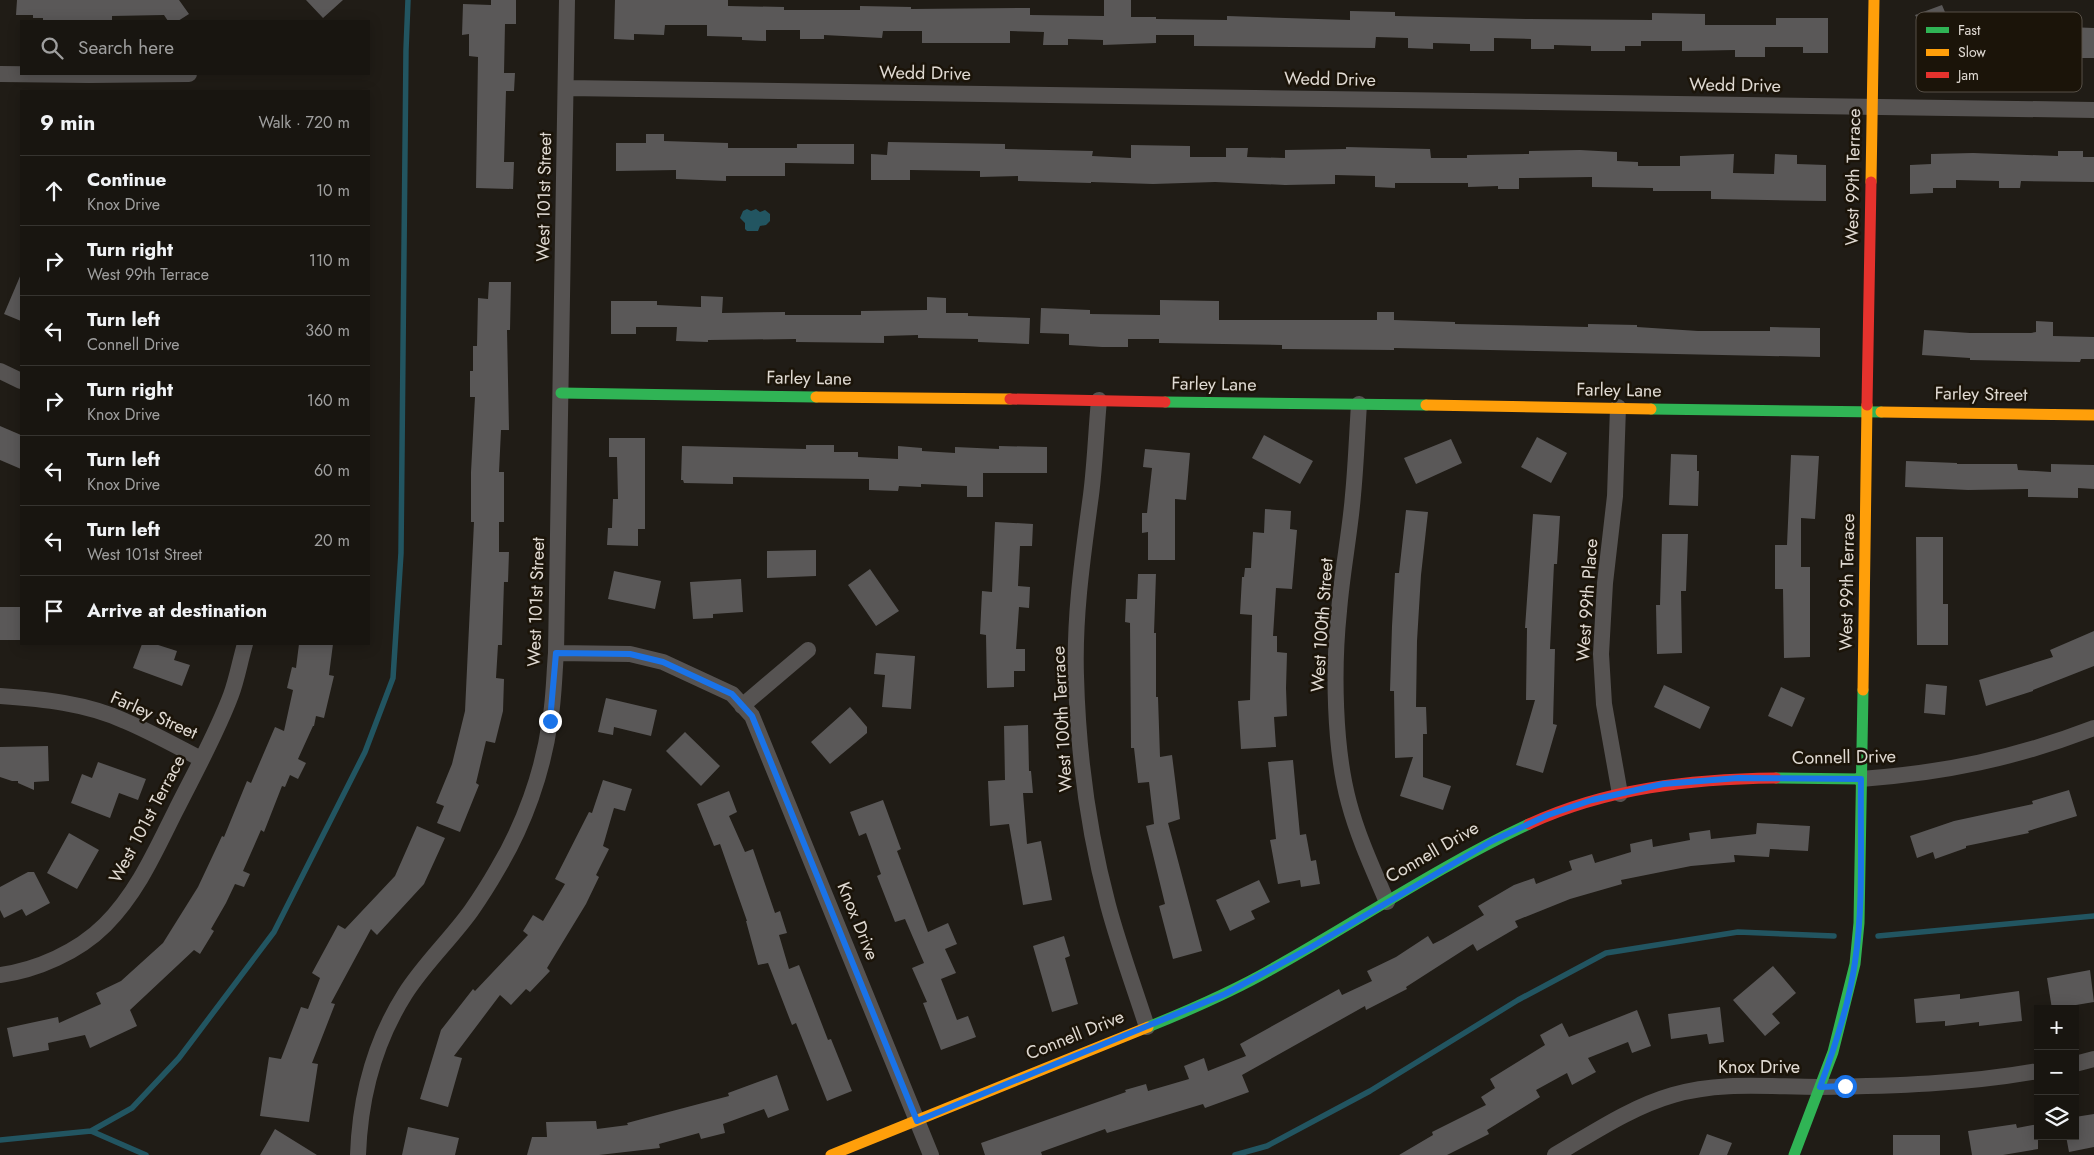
<!DOCTYPE html>
<html lang="en">
<head>
<meta charset="utf-8">
<style>
  :root { --surface:#181510; --page:#211e19; --text:#f1f3f6; --muted:#9f9f9f; --line:#363430 }
  body { margin:0; font-family:Jost,sans-serif; background:var(--page); color:var(--text) }
  .controls { position:absolute; right:15px; bottom:15px; display:grid; overflow:hidden; border-radius:0px; box-shadow:0 2px 12px #0003 }
  .controls button { width:45px; height:45px; display:grid; place-items:center; padding:0; border:0; border-bottom:1px solid var(--line); background:var(--surface); color:var(--text); font:25px sans-serif }
  .stop { position:absolute; width:15px; height:15px; margin:-11px; border:4px solid #1a73e8; border-radius:50%; background:#fff }
  .stop.end { background:#1a73e8; border-color:#fff; box-shadow:0 1px 5px #0008 }
  .list { margin:0; padding:0; list-style:none }
  h2 { display:flex; justify-content:space-between; align-items:center; height:65px; margin:0; padding:0 20px; font-size:21px }
  h2 small { font-size:16px; font-weight:400; color:var(--muted) }
  .list li { display:grid; grid-template-columns:32px 1fr auto; gap:15px; align-items:center; box-sizing:border-box; height:70px; padding:0 20px; border-top:1px solid var(--line) }
  .list b { display:block; font-size:19px; white-space:nowrap }
  .list p { margin:0; font-size:16px; white-space:nowrap; color:var(--muted) }
  .list em { font-size:16px; font-style:normal; color:var(--muted) }
  .icon { flex:none; width:28px; height:28px; fill:none; stroke:currentColor; stroke-width:2; stroke-linecap:round; stroke-linejoin:round }
  .map { position:relative; flex:none; width:2094px; height:1155px; overflow:hidden }
  .search { position:absolute; background:var(--surface); box-shadow:0 2px 12px #0003; left:20px; top:20px; width:350px; height:55px; display:flex; align-items:center; gap:12px; box-sizing:border-box; padding:0 18px; border-radius:0px; color:var(--muted); font-size:19px }
  .panel { position:absolute; background:var(--surface); box-shadow:0 2px 12px #0003; left:20px; top:90px; width:350px; height:555px; border-radius:0px }
  .map>svg:first-child { display:block }
  .water { fill:#225561 }
  .lines { fill:none; stroke-linecap:round; stroke-linejoin:round }
  .stream { stroke:#225561; stroke-width:5.5 }
  .building { fill:#5a5858 }
  .street { stroke:#565352; stroke-width:16 }
  .fast { stroke:#30b455; stroke-width:11 }
  .slow { stroke:#ff9f0a; stroke-width:11 }
  .jam { stroke:#e5322d; stroke-width:11 }
  .route { stroke:#1a73e8; stroke-width:6 }
  .labels { text-anchor:middle; stroke-width:5; stroke-linejoin:round; paint-order:stroke }
  .street-label { font-size:18px; fill:#e0dad3; stroke:#1b1409 }
  .key { fill:#1b1409; stroke:#564f46; stroke-width:1 }
  .key-label { font-size:14px; fill:#e0dad3 }
</style>
</head>
<body>
<div class="map">
<svg width="2094" height="1155" viewBox="0 0 2094 1155">
  <rect width="100%" height="100%" fill="#201c16"/>
  <!-- water -->
  <path class="water" d="M747,209L751,211L756,209L760,212L765,210L770,214V221L766,225L760,226L758,231H747L745,229V223L740,218L743,211Z"/>
  <g class="lines">
    <!-- stream -->
    <path class="stream" d="M1878,936L2094,916
      M91,1131L146,1155
      M0,1140L91,1131L132,1108L179,1058L274,932L365,752L393,678L401,553L406,50L408,0
      M1235,1155L1267,1146L1370,1091L1518,1000L1606,953L1738,932L1834,936"/>
  </g>
  <!-- building -->
  <path class="building" d="M17,0H179L189,14L178,21H168L164,15L112,16V21H43V18H33V15H16Z
    M306,0H343L323,18Z
    M491,0H516V24H505L504,73H515L514,91H506L504,162H514L513,189L476,188L478,57L469,56V34L462,35L463,4L491,5Z
    M615,0H728V6L784,7V10H860V6L911,7V9L1030,8V15L1104,16V0H1131V17H1156V19L1227,20V16L1350,20V11L1395,12V16L1529,19L1652,20V13L1705,14V25H1776V18H1828V53H1803V47H1765V57H1735V50L1682,51V41H1641V46H1625V51H1591V46L1554,45V49H1531V39L1494,38V51H1470V44L1433,43V49L1408,48V38L1376,37L1375,48L1194,46V35H1156V43L1103,45V40L1068,39V45H1043L1044,32L1010,31V43H922V31H883L882,38L824,35V39H800V30H766V41L742,40V37L707,36V25H665L664,35L634,34V40L614,39Z
    M1942,5L1959,45L1936,56L1915,15Z
    M1981,12L2068,14V27L2094,28V58H2073V52L2047,51V42L2005,41V54H1981Z
    M646,134H664V141L728,143V148H797V144H854V164L785,163V176H726V181L676,179V170L616,171V143H646Z
    M888,142L1005,144V149L1093,151L1092,156L1131,158V145L1190,146V157H1226V148H1248L1247,157L1285,158V150L1346,149V147L1430,149L1431,158H1467V155L1529,154V151L1580,150L1617,152V161L1638,162V166H1680V156L1734,154L1733,173L1774,174L1775,154L1797,155V164L1826,165V201L1711,199V191H1653V188L1592,187V177L1519,178V189H1498V186L1468,187V183H1395V188L1375,187V176L1335,175V184L1285,185L1215,182L1153,184L1091,182V183L1018,181V176L980,177V171L910,170V180H871V154L887,155Z
    M2058,151H2083V157H2094V182L2021,181L2020,188H1999V181L1956,180V188H1933V193L1910,194V165L1931,164V154L1973,153L2058,156Z
    M21,274V321L4,314Z
    M489,282H511L510,330H507L509,430H501L499,472H504V522H499V552H509L508,582H504L502,645H498L496,678L504,679L503,711L495,743L486,741L476,783L479,785L460,832L437,823L444,806L436,803L452,764L465,711L474,522H471V472L475,397H470V371H473V346H477L478,298L488,299Z
    M701,296L723,297L722,313L785,312V315H861V311L927,310V297L946,298V313H968V316L1030,318L1029,344L978,342V339L918,338V335L884,336V343L796,342V339L708,340V342L676,341L677,327H636V334H611V301H657V305L701,307Z
    M1160,300L1219,301V320H1377V312H1394V320L1455,322V324L1588,327V324L1637,325V327L1698,331H1770V327L1820,328V357L1394,348V350L1282,349V345L1159,343V339H1128V347H1102L1069,345V334L1040,333L1041,308L1090,310V314L1160,315Z
    M2036,321L2053,322V336L2094,337V359H2081L2080,362L1970,360V358L1922,355L1924,330L1970,333H2031L2036,332Z
    M0,426L21,435V469L0,460Z
    M1264,435L1313,461L1300,484L1252,458Z
    M1537,437L1567,453L1551,483L1521,467Z
    M609,438H645V529H638V546L607,545L608,528H612L613,499H618L617,457H609Z
    M1451,439L1462,463L1416,484L1404,458Z
    M806,445H834V452H858V457L898,459V446L922,448V451L955,453V447L999,449V446L1047,447V473H983V497H967V486L921,484V487L899,486L898,491L869,490V479L733,477V484L684,483L683,480H681L682,446L806,449Z
    M1145,449L1190,453L1186,500L1175,499V560H1148V532L1142,533V513H1147L1152,468L1143,467Z
    M1671,454L1697,455V471H1699L1698,506L1669,505Z
    M1791,455L1819,456L1815,519L1801,518V567H1810V657L1784,658L1783,589H1775V545H1787Z
    M1906,461L1957,463V464H2017L2018,470L2051,472V464L2094,465V489L2078,488V498L2028,497V489L1968,490L1905,487Z
    M1265,509L1291,511L1290,529L1297,530L1292,589L1276,588L1273,636H1277V652L1287,653L1286,688L1287,716L1274,717L1276,747L1241,749L1238,701L1250,700L1252,615L1240,614L1242,577H1244L1245,568H1251L1253,532L1264,533Z
    M1406,510L1428,512L1421,575L1417,641L1416,707H1426L1427,734H1423V777L1451,786L1443,810L1400,796L1413,757L1395,758L1394,691H1390L1392,626L1395,573H1399Z
    M1533,514L1560,516L1557,564H1554L1550,649H1555L1553,724L1557,725L1543,773L1516,765L1535,700H1526L1527,628H1525Z
    M995,522L1033,524L1032,546H1020L1018,586L1030,587L1029,608L1019,607L1016,649H1025V671H1014V687L987,688L986,635L980,634L982,591L992,592Z
    M1662,534H1688L1686,591H1681L1682,653L1657,654L1656,605H1660Z
    M1916,537H1943V604H1948V645H1917Z
    M816,550V576L767,578V551Z
    M870,569L899,611L876,626L848,585Z
    M614,571L661,581L655,609L608,599Z
    M1138,574H1156L1154,633H1156V697H1158L1160,757L1172,755L1180,819L1168,823L1202,951L1173,959L1159,906L1165,904L1146,826L1154,824L1149,782L1138,783L1134,748H1131L1130,623L1125,622L1126,599H1137Z
    M741,579L743,612L713,614V618L693,619L690,582Z
    M0,607H21V640H0Z
    M2094,631V666L2033,690V691L1986,706L1979,680L2053,657L2050,650Z
    M142,644H155L177,651L174,660L190,665L182,686L133,668Z
    M299,644H333L329,675L334,676L324,718L316,716L314,726H313L298,759L306,763L298,779L290,775L285,787L282,786L264,832L261,830L243,871L250,874L244,887L235,884L226,903L211,929L214,931L200,954L194,950L130,1010L137,1026L90,1048L85,1035L48,1043L49,1050L13,1057L7,1028L58,1017L59,1023L101,1004L96,993L121,981L163,943L198,887L222,836L224,837L247,781L251,783L275,727L284,731L293,690L287,688L292,667L296,668Z
    M876,653L915,656L911,709L882,707L885,675L874,674Z
    M1926,684L1947,686L1945,715L1924,713Z
    M1664,685L1710,707L1700,729L1654,707Z
    M1781,687L1805,698L1792,727L1768,716Z
    M606,698L657,710L651,736L614,727L613,735L598,732Z
    M850,707L867,727V733L830,764L811,742Z
    M1028,725L1029,771H1031L1033,793H1023L1027,844L1041,841L1052,900L1023,905L1009,824L990,826L988,781L1005,780L1004,726Z
    M685,732L720,766L701,786L666,751Z
    M48,746L49,781L34,782V790L18,783V781H12L0,777V747Z
    M1293,760L1300,835L1306,834L1311,861L1316,860L1320,884L1301,887L1300,880L1278,884L1270,840L1276,839L1268,762Z
    M98,762L146,779L138,800L119,793L110,818L71,803L82,774L92,778Z
    M603,780L632,789L625,811L614,808L603,846L609,849L596,875L599,877L586,904L547,968L550,971L530,992L526,989L511,1005L500,995L454,1056L462,1058L448,1107L420,1099L441,1030L473,989L475,991L528,935L523,931L533,915L543,921L565,884L555,879L589,812L592,813Z
    M2069,790L2077,816L2028,831L2029,833L1966,846V848L1935,859L1933,852L1917,858L1910,836L1954,821L2033,804L2032,801Z
    M729,791L737,812L729,816L745,852L753,849L775,913L780,911L787,933L779,935L789,969L799,965L828,1040L831,1039L852,1091L827,1101L796,1023L792,1025L768,963L758,965L746,921H747L720,844L714,846L697,804Z
    M883,800L901,849L897,851L928,932L948,923L957,944L945,949L956,973L941,979L957,1020L968,1016L976,1037L941,1050L923,1003L927,1002L912,968L924,963L905,919L895,922L877,876L881,874L866,833L859,836L850,812Z
    M1757,823L1810,826L1808,851L1770,849L1769,857L1734,855L1735,862L1691,866L1621,880L1622,884L1570,899L1515,921L1518,927L1477,951L1473,944L1406,987L1407,989L1366,1010L1365,1006L1242,1075L1249,1092L1205,1108L1203,1104L1107,1133L1105,1129L1041,1152L1042,1155H985L981,1143L1126,1092L1125,1090L1146,1084L1148,1091L1189,1079L1184,1066L1204,1058L1208,1071L1246,1056L1240,1044L1339,989L1342,995L1372,981L1367,971L1396,957L1428,936L1433,944L1443,939L1484,915L1478,906L1514,885L1534,878L1536,884L1572,870L1569,861L1592,854L1595,863L1631,852L1630,844L1652,839L1653,847L1690,840L1689,833L1710,830L1711,839L1756,834Z
    M417,826L445,838L424,884L377,935L371,929L331,1003L335,1004L312,1063L318,1064L309,1122L260,1116L269,1057L281,1059L301,1007L308,1009L320,978L312,973L338,925L345,929L395,876Z
    M69,833L99,850L77,889L47,873Z
    M28,872H34L50,903L26,916L22,909L4,918L0,910V887Z
    M1259,880L1270,902L1251,911L1255,919L1230,931L1216,900Z
    M1064,936L1070,956L1065,958L1078,1004L1052,1012L1033,946Z
    M1773,966L1796,993L1772,1014L1780,1023L1765,1036L1733,1000Z
    M2090,970L2094,1002L2052,1009L2047,978Z
    M2019,991L2022,1021L1979,1026V1022L1945,1026V1021L1916,1023L1914,999L1960,994V999Z
    M1720,1007L1724,1042L1709,1044L1707,1034L1671,1039L1668,1014Z
    M1637,1010L1651,1046L1632,1053L1628,1042L1588,1058L1596,1072L1572,1085L1567,1073L1536,1090L1540,1097L1487,1130L1489,1134L1447,1155H1399L1433,1135L1432,1132L1486,1105L1481,1097L1495,1088L1490,1079L1545,1045L1540,1035L1562,1023L1569,1037Z
    M777,1075L789,1110L768,1118L764,1109L723,1124L725,1133L701,1139L699,1133L659,1144L660,1148L599,1155H527L532,1137H547L546,1122L596,1121L597,1129L628,1125L627,1123L729,1096L728,1093Z
    M2094,1114V1147L2069,1152L2066,1136H2075V1117Z
    M2016,1124L2017,1128L2038,1124V1149L2003,1155H1972L1968,1131Z
    M408,1127L459,1138L455,1155H402Z
    M275,1129L317,1155H260Z
    M1707,1134L1732,1143L1727,1155H1699Z
    M1893,1135H1940V1155H1893Z"/>
  <g class="lines">
    <!-- street -->
    <path class="street" d="M0,74L89,75L189,74
      M566,88L2094,110
      M0,371L21,381
      M1099,400C1096,432 1095,464 1091,495C1083,555 1074,615 1076,676C1078,753 1088,830 1108,905C1119,946 1134,987 1147,1027
      M1359,404C1357,434 1356,464 1353,495C1350,533 1342,572 1339,611C1333,668 1334,748 1349,803C1358,837 1373,869 1387,902
      M1618,407L1615,496L1605,583L1601,654L1604,704L1620,794
      M556,653L630,654L663,662L732,694L752,716L931,1155
      M0,696C42,699 86,703 125,721C151,732 176,746 201,759
      M742,706L808,650
      M1861,779C1944,773 2016,758 2094,728
      M0,975C37,970 78,952 105,925C137,893 155,852 175,812C194,774 216,735 231,695C237,679 240,661 245,644
      M2075,1064L2094,1059
      M358,1155C360,1097 374,1043 405,994C424,964 450,940 471,911C480,898 489,884 497,870C524,825 543,772 550,721C554,699 554,676 556,653L567,0
      M1555,1155C1593,1133 1631,1107 1673,1095C1721,1081 1770,1087 1819,1087C1893,1086 1966,1084 2038,1071"/>
    <!-- fast -->
    <path class="fast" d="M561,393L816,397
      M1165,402L1426,405
      M1651,409L1881,412
      M1776,778L1861,779
      M1148,1027C1190,1010 1232,992 1272,969C1358,921 1439,866 1529,824
      M1794,1155L1833,1052L1855,964L1859,923L1863,690"/>
    <!-- slow -->
    <path class="slow" d="M1871,182L1874,0
      M816,397L1010,399
      M1426,405L1651,409
      M1881,412L2094,415
      M1863,690L1867,405
      M831,1155L1148,1027"/>
    <!-- jam -->
    <path class="jam" d="M1010,399L1165,402
      M1867,405L1871,182
      M1529,824C1607,788 1691,779 1776,778"/>
  </g>
  <g class="lines">
    <!-- route -->
    <path class="route" d="M550,721L556,653L630,654L663,662L732,694L752,716L917,1121L1225,994L1308,949L1492,841L1548,815L1592,800L1663,784L1738,778L1861,779C1860,840 1864,902 1855,962C1849,1005 1835,1047 1820,1087L1845,1086"/>
  </g>
  <g class="labels">
    <!-- street labels -->
    <g class="street-label">
      <text transform="translate(925 73) rotate(1)" y="6">Wedd Drive</text>
      <text transform="translate(1330 79) rotate(1)" y="6">Wedd Drive</text>
      <text transform="translate(1735 85) rotate(1)" y="6">Wedd Drive</text>
      <text transform="translate(1853 177) rotate(-89)" y="6">West 99th Terrace</text>
      <text transform="translate(544 197) rotate(-89)" y="6">West 101st Street</text>
      <text transform="translate(809 378) rotate(1)" y="6">Farley Lane</text>
      <text transform="translate(1214 384) rotate(1)" y="6">Farley Lane</text>
      <text transform="translate(1619 390) rotate(1)" y="6">Farley Lane</text>
      <text transform="translate(1981 394) rotate(1)" y="6">Farley Street</text>
      <text transform="translate(1847 582) rotate(-89)" y="6">West 99th Terrace</text>
      <text transform="translate(1587 600) rotate(-86)" y="6">West 99th Place</text>
      <text transform="translate(536 602) rotate(-88)" y="6">West 101st Street</text>
      <text transform="translate(1322 625) rotate(-86)" y="6">West 100th Street</text>
      <text transform="translate(154 715) rotate(24)" y="6">Farley Street</text>
      <text transform="translate(1062 719) rotate(-93)" y="6">West 100th Terrace</text>
      <text transform="translate(1844 757) rotate(-1)" y="6">Connell Drive</text>
      <text transform="translate(147 819) rotate(-62)" y="6">West 101st Terrace</text>
      <text transform="translate(1432 852) rotate(-30)" y="6">Connell Drive</text>
      <text transform="translate(858 921) rotate(68)" y="6">Knox Drive</text>
      <text transform="translate(1075 1035) rotate(-22)" y="6">Connell Drive</text>
      <text x="1759" y="1073">Knox Drive</text>
    </g>
  </g>
  <!-- legend -->
  <rect x="1916" y="12" width="166" height="80" rx="8" class="key"/>
  <rect x="1926" y="27" width="23" height="6" fill="#30b455"/>
  <rect x="1926" y="49" width="23" height="7" fill="#ff9f0a"/>
  <rect x="1926" y="72" width="23" height="6" fill="#e5322d"/>
  <g class="key-label">
    <text x="1958" y="35">Fast</text>
    <text x="1958" y="57">Slow</text>
    <text x="1958" y="80">Jam</text>
  </g>
</svg>
<div class="controls">
<button>+</button>
<button>−</button>
<button><svg class="icon" aria-label="layers" viewBox="0 0 24 24"><path d="M12 4l9 5-9 5-9-5zM3 14l9 5 9-5"/></svg></button>
</div>
<div class="stop" style="left:1845px;top:1086px"></div>
<div class="stop end" style="left:550px;top:721px"></div>
<div class="search"><svg class="icon" aria-label="search" viewBox="0 0 24 24"><circle cx="10" cy="10" r="6"/><path d="M15 15l6 6"/></svg>Search here</div>
<section class="panel">
<h2>9 min<small>Walk · 720 m</small></h2>
<ul class="list">
<li><svg class="icon" aria-label="ahead" viewBox="0 0 24 24"><path d="M12 20V5M6 11l6-6 6 6"/></svg><div><b>Continue</b><p>Knox Drive</p></div><em>10 m</em></li>
<li><svg class="icon" aria-label="right" viewBox="0 0 24 24"><path d="M7 20v-9h11M14 6l5 5-5 5"/></svg><div><b>Turn right</b><p>West 99th Terrace</p></div><em>110 m</em></li>
<li><svg class="icon" aria-label="left" viewBox="0 0 24 24"><path d="M17 20v-9H6M10 6l-5 5 5 5"/></svg><div><b>Turn left</b><p>Connell Drive</p></div><em>360 m</em></li>
<li><svg class="icon" aria-label="right" viewBox="0 0 24 24"><path d="M7 20v-9h11M14 6l5 5-5 5"/></svg><div><b>Turn right</b><p>Knox Drive</p></div><em>160 m</em></li>
<li><svg class="icon" aria-label="left" viewBox="0 0 24 24"><path d="M17 20v-9H6M10 6l-5 5 5 5"/></svg><div><b>Turn left</b><p>Knox Drive</p></div><em>60 m</em></li>
<li><svg class="icon" aria-label="left" viewBox="0 0 24 24"><path d="M17 20v-9H6M10 6l-5 5 5 5"/></svg><div><b>Turn left</b><p>West 101st Street</p></div><em>20 m</em></li>
<li><svg class="icon" aria-label="arrive" viewBox="0 0 24 24"><path d="M6 21V4h12l-3 4 3 4H6"/></svg><div><b>Arrive at destination</b></div></li>
</ul>
</section>
</div>
</body>
</html>
